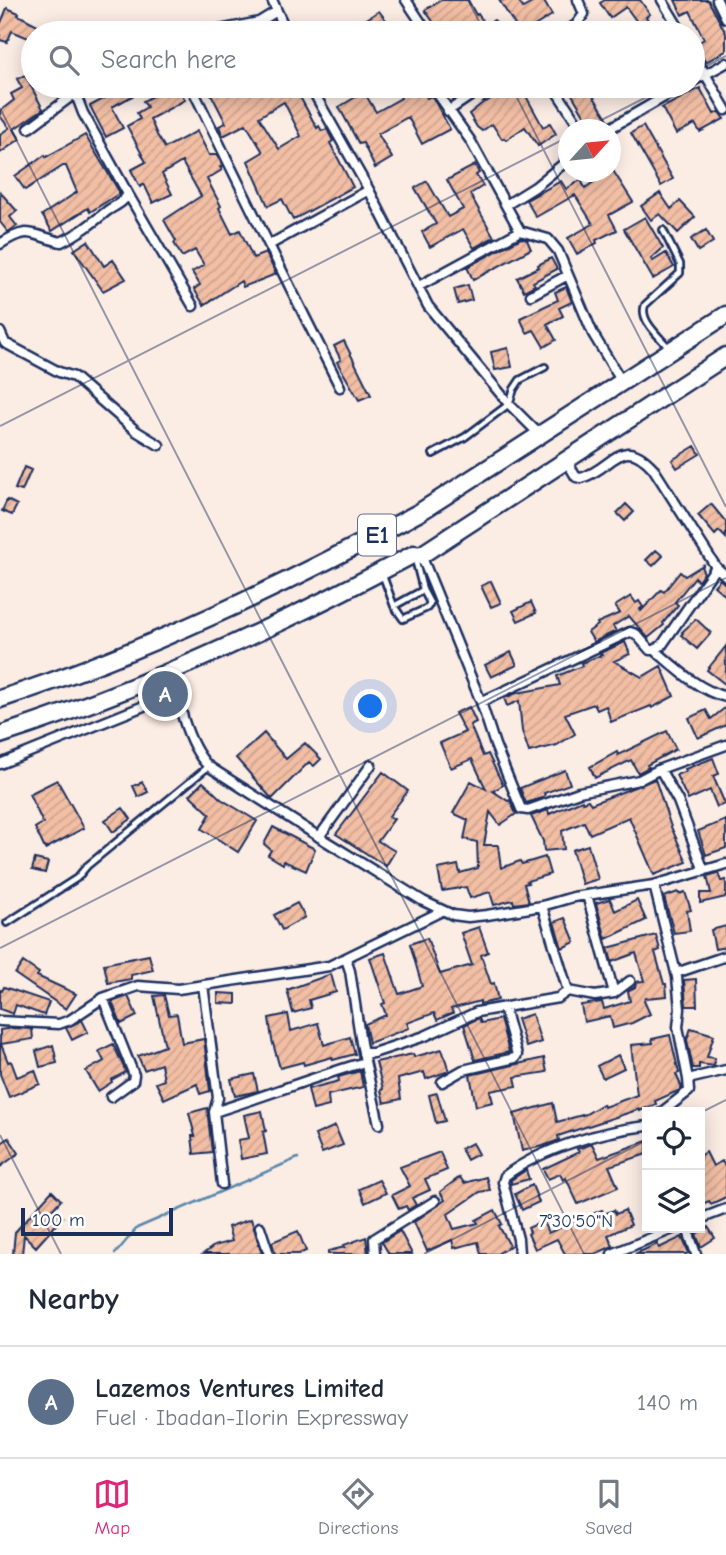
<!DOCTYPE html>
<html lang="en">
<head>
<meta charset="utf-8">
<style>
  :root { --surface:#fff; --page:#f6f6f7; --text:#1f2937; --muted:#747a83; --line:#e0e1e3; --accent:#db2777 }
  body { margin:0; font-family:"Comic Neue",sans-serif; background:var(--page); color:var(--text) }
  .controls { position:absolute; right:21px; bottom:21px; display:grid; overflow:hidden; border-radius:0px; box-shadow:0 4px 18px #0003 }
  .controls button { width:63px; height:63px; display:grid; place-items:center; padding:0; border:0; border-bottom:2px solid var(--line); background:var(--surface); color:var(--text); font:35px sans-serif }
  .compass { position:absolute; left:558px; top:119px; width:63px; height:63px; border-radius:50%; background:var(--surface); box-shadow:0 4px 18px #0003; rotate:63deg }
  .scale { position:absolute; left:21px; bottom:18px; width:152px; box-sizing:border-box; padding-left:7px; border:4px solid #1b2f5e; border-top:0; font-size:19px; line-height:24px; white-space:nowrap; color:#1b2f5e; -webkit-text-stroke:5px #fff; paint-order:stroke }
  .you { position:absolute; left:371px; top:707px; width:24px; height:24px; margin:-18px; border:5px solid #fff; border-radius:50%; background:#1a73e8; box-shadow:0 0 0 10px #1a73e833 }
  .badge { display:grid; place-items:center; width:46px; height:46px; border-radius:50%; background:var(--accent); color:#fff; font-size:23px; font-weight:700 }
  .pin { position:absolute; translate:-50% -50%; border:4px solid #fff; box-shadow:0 2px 7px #0006 }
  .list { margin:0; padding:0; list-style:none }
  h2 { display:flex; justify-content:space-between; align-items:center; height:91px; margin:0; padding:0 28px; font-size:30px }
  h2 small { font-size:23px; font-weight:400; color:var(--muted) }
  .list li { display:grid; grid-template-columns:46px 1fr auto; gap:21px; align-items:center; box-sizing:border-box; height:112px; padding:0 28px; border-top:2px solid var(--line) }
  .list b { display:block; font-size:26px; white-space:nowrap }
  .list p { margin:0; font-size:23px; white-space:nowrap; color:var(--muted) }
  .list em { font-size:23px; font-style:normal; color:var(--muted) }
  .icon { flex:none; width:38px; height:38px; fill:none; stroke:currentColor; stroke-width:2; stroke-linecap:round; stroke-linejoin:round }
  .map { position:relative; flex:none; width:726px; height:1254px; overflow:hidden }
  .search { position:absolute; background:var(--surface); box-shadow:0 4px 18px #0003; left:21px; right:21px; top:21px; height:77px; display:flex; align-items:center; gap:18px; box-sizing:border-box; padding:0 24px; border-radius:38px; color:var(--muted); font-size:26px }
  .sheet { height:203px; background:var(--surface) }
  nav { display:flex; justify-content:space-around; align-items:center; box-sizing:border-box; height:98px; border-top:2px solid var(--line); background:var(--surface); font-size:19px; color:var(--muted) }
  nav a { display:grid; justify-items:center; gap:4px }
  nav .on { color:var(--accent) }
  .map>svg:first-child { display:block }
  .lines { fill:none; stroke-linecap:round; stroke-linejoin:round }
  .stream { stroke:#5888ad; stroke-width:2.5 }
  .building { fill:url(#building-hatch); stroke:#1b2f5e; stroke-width:2; fill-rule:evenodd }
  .service-casing { stroke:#1b2f5e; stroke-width:10 }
  .minor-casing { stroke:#1b2f5e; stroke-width:13 }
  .motorway-casing { stroke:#1b2f5e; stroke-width:21 }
  .service { stroke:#fff; stroke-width:4.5 }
  .minor { stroke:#fff; stroke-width:8 }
  .motorway { stroke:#fff; stroke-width:16 }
  .ticks { fill:none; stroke:#1b2f5e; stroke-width:2; stroke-opacity:0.45 }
  .labels { text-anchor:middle; stroke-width:6; stroke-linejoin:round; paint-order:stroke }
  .shield { fill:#fff; stroke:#5f6d8e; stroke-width:2 }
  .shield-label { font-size:24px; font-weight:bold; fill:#1b2f5e }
  .ticks-label { font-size:18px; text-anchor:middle; fill:#1b2f5e; stroke:#fff; stroke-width:6; stroke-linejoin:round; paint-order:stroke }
</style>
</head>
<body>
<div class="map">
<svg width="726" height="1254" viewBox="0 0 726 1254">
  <defs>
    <pattern id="building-hatch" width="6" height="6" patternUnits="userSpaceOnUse" patternTransform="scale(1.75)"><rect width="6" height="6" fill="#f2bea4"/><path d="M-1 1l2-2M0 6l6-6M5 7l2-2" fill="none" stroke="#cfa490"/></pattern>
  </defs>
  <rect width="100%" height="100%" fill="#fbece4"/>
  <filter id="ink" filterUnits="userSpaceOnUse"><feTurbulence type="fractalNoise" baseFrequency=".0143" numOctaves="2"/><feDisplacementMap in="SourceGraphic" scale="14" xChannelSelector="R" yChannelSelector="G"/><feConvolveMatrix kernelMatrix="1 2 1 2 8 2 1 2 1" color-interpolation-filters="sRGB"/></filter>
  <g filter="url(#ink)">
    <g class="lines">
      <!-- stream -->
      <path class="stream" d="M115,1254L137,1228L298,1158"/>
    </g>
    <!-- building -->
    <path class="building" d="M441,0H468L476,15L478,14L486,25L494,20L504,33H476L479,31L477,28L470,33H441L425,10Z
      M499,0H518L523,8L537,0H543L552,15L533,27L538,33H520Z
      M605,0H640L650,14L646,17L656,33H629L640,26L626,7L610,18L600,3Z
      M675,0H708L726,33V51L706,62L695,45L704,39L690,11L682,15Z
      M7,8L19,13L18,15L53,33H33V40L12,31L7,42L0,40V25Z
      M379,11L396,33L413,23L418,33H345Z
      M25,75L43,109L14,129L20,139L0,153V134L9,128L0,116V111L14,100L11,94L22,88L17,79Z
      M109,86H129L134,95L112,107L123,128L106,137L90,106L113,94Z
      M171,86H178L185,100L150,119L157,135L165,148L197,131L209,155H217L223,166L220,167L222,170L207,179L221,206L219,208L232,234L240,230L253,258L266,253L276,274L243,287L241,281L204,305L194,289L200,285L192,272L204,265L195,250L182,257L174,243L176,241L164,220L201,196L182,162L162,174L172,194L153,203L144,184L140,187L131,170L146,162L127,126L140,119L137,113L147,107L143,101Z
      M207,86H294L317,128L319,126L322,131L327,129L333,141L330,143L353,187L293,220L282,199L268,206L248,161L263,152L246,124L223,136L219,126L226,123ZM284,102L301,136L279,149L259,117Z
      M395,86H420L427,98L431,96L433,98L450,129L422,144L408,117L378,134L392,158L375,168L363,143L359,144L339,107L364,92L376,112L401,98Z
      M502,86H545L528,95L527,98L543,127L550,123L556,134L538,146L525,127L506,140L504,138L502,139L492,124L482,131L477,127L469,114L485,101L486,102L505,90Z
      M567,86H587L609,121L601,130H595L591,122L589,123Z
      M700,88L714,114L719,112L724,119L700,132L695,124L676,134L662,108Z
      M643,126L673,179L661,186L631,133Z
      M85,135L120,193L90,212L88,208L52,231L42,215L77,192L66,166H63L25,190L15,176L45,155L46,157Z
      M475,165L479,173L476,175L483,186L470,194L494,237L474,248L463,229L430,247L422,232L436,224L415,188L427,181L448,217L463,209L447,180Z
      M612,169L633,202L609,215L617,230L596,240L597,243L577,254L568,238L593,224L575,195L536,217L526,200L561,181L566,189L581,180L585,188Z
      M0,192L17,211L10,217L17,226L8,232L0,222Z
      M660,193L671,209L680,201L695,217L678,233L660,214L651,220L641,206Z
      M645,217L663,248L651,259L653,261L666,253L674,267L653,279L624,229Z
      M706,230L713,242L698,251L691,239Z
      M521,238L527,240L531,249L473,280L467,267Z
      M88,241L104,266L113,260L126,279L103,291L74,250Z
      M551,258L557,269L533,282L535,285L524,291L517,278L539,267L538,265Z
      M468,285L472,300L458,304L454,289Z
      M566,287L572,302L559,308L563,316L547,324L556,340L544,347L534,330L527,333L520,318L558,300L555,292Z
      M344,341L371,395L359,400L337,362L341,360L334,346Z
      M508,348L512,367L495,370L491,352Z
      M695,446L700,454L677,468L672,460Z
      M24,467L31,470L22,491L15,489Z
      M7,500L17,505L12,515L2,511Z
      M626,504L634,512L625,521L617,513Z
      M711,504L726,522V538L719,531L715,535L698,515Z
      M656,550L663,556L653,566L646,560Z
      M703,565L702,569L704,573L699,580L697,581L695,577L675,602L678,605L663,623L664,625L648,638L629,616L613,626L616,631L594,642L588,632L598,625L597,623L620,613L615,606L631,596L636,603L639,601L643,607L640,609L641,611L661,590L664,592L680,572L685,576Z
      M720,579L726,585V596L714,586Z
      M491,581L501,603L491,607L481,586Z
      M531,602L536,613L518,621L513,611Z
      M696,619L711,633L697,649L681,635L683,633L682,632Z
      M625,642L630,654L614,661L642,677L661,666L674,696L652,708L651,706L611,722L606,706L597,710L594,704L565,714L575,734L557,745L529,752L522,731L519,701L507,706L504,698L517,693L560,685L557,676L582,666L581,663L602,655L600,653Z
      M726,646V685L707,670Z
      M511,652L517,665L491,677L485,665Z
      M469,707L476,722L470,725L483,756L488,754L503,785L493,791L508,801L510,800L516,814L500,825L490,812L484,845H498L501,868L520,861L522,864L545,857L550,874L527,881L528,883L524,884L529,902L514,904L513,900L494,905L490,892L470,898L466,887L442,891L438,869L458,865L460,873L478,868L477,842L464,839L468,820L453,813L471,781L486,789L472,759L451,768L440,743L465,732L455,713Z
      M726,707V725L698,738L689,718L706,710L711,719Z
      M667,731L676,749L647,765L649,767L638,773L631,760L595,778L590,767L617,752L618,755Z
      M264,733L286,759L305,743L321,759L314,766L309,762L272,799L236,758Z
      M713,758L719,774L713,776L725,804L717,807L710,790L688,800L676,775L686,771L685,769Z
      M565,770L570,784L544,793L545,795L542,798L526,803L520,788Z
      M383,772L408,791L389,816L394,819L378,841L395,851L386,866L336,834Z
      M655,779L671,827L687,862L654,875L629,817L590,834L584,822L562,831L564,849L544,851L543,841L531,816L548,810L549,814L582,800L583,802L588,800L591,804Z
      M57,780L84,828L45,849L35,828L43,823L29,794Z
      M142,782L148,792L138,797L133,786Z
      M203,782L221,799L257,821L238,852L202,829L210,814L190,795Z
      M123,808L131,819L113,832L105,820Z
      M726,820V848L706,855L698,831Z
      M273,827L315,849L306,871L284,861L283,864L268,855L271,850L264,844Z
      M588,845L598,879L582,884L572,850Z
      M35,859L48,862L45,873L32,870Z
      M718,873L721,881L726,880V897L700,903V893H711L707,876Z
      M678,892L679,894L685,892L691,910L687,911L690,931L674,933L664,897Z
      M610,899L615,911L637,900L646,920L606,939L596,903Z
      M297,903L305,917L282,930L274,915Z
      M565,918L575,942L562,948L554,922Z
      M726,926V947L715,949L711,930Z
      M479,927L488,952L481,955L491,984L494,983L498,1000L480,1004V1001L451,1009L453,1013L437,1020L434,1013L407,1023L409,1028L369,1043L365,1024L386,1015L382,1004L385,1003L370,958L385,953L399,994L422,986L410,944L427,938L440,974L472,965L461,933Z
      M656,935L660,950L655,952L664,984H666L667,996L646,998L644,1001L650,1014L632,1023L613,1028L610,1016L584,1022L581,1005L602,1002L604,1009L630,1001L628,991L635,987L636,982L644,981L636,953L612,962L608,948Z
      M149,955L153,970L131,975V979L108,983L104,964Z
      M23,962L39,973L37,976L76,994L66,1009L15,974Z
      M331,974L336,992L309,1000L311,1008L293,1013L287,990Z
      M696,979L697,1006H686L684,980Z
      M4,987L49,1002L44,1015L16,1005L13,1014L0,1009V990L2,991Z
      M218,993L236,994V1004L218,1003Z
      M164,995L169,1015L177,1014L182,1043L204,1039L210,1091L200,1094L197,1084L164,1099L156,1083L164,1080L161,1064L144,1070L138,1056L165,1046L154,996Z
      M128,996L137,1016L121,1024L112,1002Z
      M288,1014L291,1031L318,1023L324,1045L350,1037L355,1054L333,1060L332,1057L304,1065L303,1062L280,1068L272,1040L269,1018Z
      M532,1014L541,1042L526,1047L517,1019Z
      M479,1018L481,1023L500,1019L509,1052L475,1060L464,1025Z
      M82,1020L88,1032L72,1040L66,1028Z
      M12,1028L32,1029L33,1039L1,1044L8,1062L11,1061L17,1077L35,1070L40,1084L9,1097L0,1074V1030Z
      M691,1028L714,1035L707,1057L715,1058L714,1066L699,1064V1068H693L687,1040Z
      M670,1035L679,1073L676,1074L682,1088L680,1090L655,1101L656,1104L640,1111V1109L558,1136L559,1140L543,1146L522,1151L514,1114L553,1103L557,1122L586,1114L603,1104L604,1107L637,1095L631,1045L653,1043L652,1039Z
      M113,1044L126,1072L111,1080L112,1082L98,1091L86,1071L104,1061L99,1051Z
      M53,1045L57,1063L40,1067L36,1051Z
      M442,1049L449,1071L426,1079L424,1072L398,1079L401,1099L384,1103L381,1090L383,1089L376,1062L413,1054L414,1057Z
      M618,1055L624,1068L603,1078L597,1066Z
      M544,1058L547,1072L515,1077L517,1086L490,1091L493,1102L476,1106L470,1075Z
      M360,1071L363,1087L328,1095L329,1106L313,1110L308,1089L339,1081L338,1077Z
      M254,1074L258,1091L235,1096L231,1079Z
      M437,1093L445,1121L436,1123L429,1095Z
      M207,1108L212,1152L194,1154L192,1136H195L189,1113Z
      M262,1111L266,1131L263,1132L267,1154L241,1159L238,1140L249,1138L244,1115Z
      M335,1126L343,1145L322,1153L315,1135Z
      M9,1138L19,1153L0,1167V1144Z
      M647,1141V1154L609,1166L618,1187L578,1204L566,1178L563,1180L560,1174L548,1179L543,1169L579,1152L577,1149L592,1144L599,1158Z
      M472,1143L478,1154L467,1160L461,1149Z
      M440,1152L447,1170L425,1179L430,1190L412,1198L416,1205L408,1210L406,1206L399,1209L392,1195L410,1186L400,1167Z
      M706,1152L713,1166L722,1161L726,1168V1197L711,1204L709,1201L700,1205V1155Z
      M526,1170L529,1179L511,1184V1180Z
      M460,1177L464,1183L486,1177L490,1190L480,1192L448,1214L454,1229L478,1223L476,1220L495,1210L502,1224L499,1226L510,1246L497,1254H481L478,1242L454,1248L452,1240L427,1251L414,1222L445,1200L440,1192Z
      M379,1180L386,1193L365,1203L359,1189Z
      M532,1185L539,1202L522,1210L515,1194Z
      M52,1191L61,1200L53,1209L63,1217L36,1247L24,1235L22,1254H13L15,1232Z
      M602,1210L604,1214L614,1210L616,1214L625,1210L631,1225L608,1235L613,1246L595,1254H565L557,1239L535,1249L528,1234L530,1232L528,1228L543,1221L548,1233Z
      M251,1219L262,1254H203L214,1246L232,1241L228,1227Z
      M708,1227L715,1238L701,1247L696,1234Z
      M298,1231L306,1251L299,1254H275L272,1242Z
      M400,1231L412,1254H389L382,1242Z
      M366,1237L368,1254H328V1251L345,1247L344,1245Z
      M682,1237L689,1253L686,1254H635L657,1244L659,1248Z"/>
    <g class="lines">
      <!-- service casing -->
      <g class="service-casing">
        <path id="service" d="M663,230L680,264V273L645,305C639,320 659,336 669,348
          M433,454L465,437L509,404L514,389L520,380L545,367
          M383,576L394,606L423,590L415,559
          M394,606L403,619L427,608L430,603L423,590
          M7,923L77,878L87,866L208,767"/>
      </g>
      <!-- minor casing -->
      <g class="minor-casing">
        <path id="minor" d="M272,0L287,33
          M406,0L428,33
          M662,0L682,33
          M717,0L726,18
          M204,33L259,22L277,11
          M564,33L576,25L584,14L578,0
          M693,53L726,110
          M693,81L726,63
          M191,86L269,245L369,190
          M310,86L369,190L428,306L509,404L540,435
          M432,86L470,140L520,231L548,239L558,251L593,334L622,382
          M553,86L582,130
          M448,111L485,86
          M29,128L85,86
          M607,130L683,86
          M128,194L193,306
          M506,205L535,187L568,160
          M0,244C29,225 31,235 61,242C79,234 92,223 107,211C116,205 123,203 128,194L83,113L75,92
          M269,245L340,387
          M419,286L520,231
          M531,295L568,275
          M0,332L5,343L59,372L74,377L136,431L159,445
          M566,460L576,477L581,478C613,469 621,433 653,468L716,567L726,576
          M421,555L481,702L495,745L521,809L528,810L579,792L639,780L660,769L726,745
          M655,650C677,669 698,690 726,697
          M174,669C176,699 187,744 208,766L324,840L423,901L453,915L468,917L487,915L542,906L573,897L654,885L726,864
          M481,702L630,632L636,634L650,650H655L662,645L716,567
          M0,764L176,693
          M660,769L678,801L704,871
          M319,837L371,765
          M654,885L677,977L680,1009L678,1027L688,1079
          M587,895L614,993L630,981
          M542,906L568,991
          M346,959L350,971L361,1043L379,1124
          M676,973L726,956
          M203,985L218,1098L214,1112L222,1184
          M103,998L134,1075L133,1081L111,1097
          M0,1021L59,1024L70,1020L103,998L138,986L178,989L329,966L442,911
          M363,1053H373L425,1036L477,1012L558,998L568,991L595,996L614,993
          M442,1082L463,1070L515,1058L517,1055L504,1008
          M214,1112C265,1096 314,1077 365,1062
          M662,1112L689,1091L688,1079L726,1070
          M700,1219L726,1209
          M260,1227L269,1254
          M687,1228L696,1254
          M375,1254L374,1239L435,1201
          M519,1254L518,1239L503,1182L505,1176C542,1148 602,1131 647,1126
          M612,1254L675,1228"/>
      </g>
      <!-- motorway casing -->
      <g class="motorway-casing">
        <path id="motorway" d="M0,699C145,652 285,585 420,512L726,315
          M0,735C143,689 282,625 414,554L421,555L726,356"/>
      </g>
      <!-- service -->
      <use href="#service" class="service"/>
      <!-- minor -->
      <use href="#minor" class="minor"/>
      <!-- motorway -->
      <use href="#motorway" class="motorway"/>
    </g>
  </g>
  <!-- ticks -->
  <path class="ticks" d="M468,0L485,33M693,73L726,56M511,86L726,507M0,108L584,1254M582,130L668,86M0,426L568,137M0,948L726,578M700,1113L726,1100M0,1135L61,1254M424,1254L647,1140"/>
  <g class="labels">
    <!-- shield labels -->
    <rect class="shield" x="358" y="514.5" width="38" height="41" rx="5"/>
    <g class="shield-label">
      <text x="377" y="543">E1</text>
    </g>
  </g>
  <g class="ticks-label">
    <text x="576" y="1227">7°30'50"N</text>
  </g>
</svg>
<div class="controls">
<button><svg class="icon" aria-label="locate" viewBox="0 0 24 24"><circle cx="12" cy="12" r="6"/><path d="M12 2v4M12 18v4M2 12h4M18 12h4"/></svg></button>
<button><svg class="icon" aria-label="layers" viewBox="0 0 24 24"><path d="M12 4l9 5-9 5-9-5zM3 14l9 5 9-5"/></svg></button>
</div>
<svg class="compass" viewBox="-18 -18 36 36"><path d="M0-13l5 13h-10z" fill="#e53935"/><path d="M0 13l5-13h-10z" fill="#747a83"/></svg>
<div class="scale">100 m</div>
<div class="you"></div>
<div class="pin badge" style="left:165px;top:694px;background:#5c6f8a">A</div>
<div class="search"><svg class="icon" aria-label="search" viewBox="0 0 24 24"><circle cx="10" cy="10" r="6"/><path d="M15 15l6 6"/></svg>Search here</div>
</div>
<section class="sheet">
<h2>Nearby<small></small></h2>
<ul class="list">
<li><span class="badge" style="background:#5c6f8a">A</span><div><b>Lazemos Ventures Limited</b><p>Fuel · Ibadan-Ilorin Expressway</p></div><em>140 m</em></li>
</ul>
</section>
<nav>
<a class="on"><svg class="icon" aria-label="map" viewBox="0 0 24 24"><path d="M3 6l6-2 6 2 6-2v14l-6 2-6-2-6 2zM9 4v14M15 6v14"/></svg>Map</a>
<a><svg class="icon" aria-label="directions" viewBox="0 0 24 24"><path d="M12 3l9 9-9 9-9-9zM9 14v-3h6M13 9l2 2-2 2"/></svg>Directions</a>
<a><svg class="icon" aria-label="saved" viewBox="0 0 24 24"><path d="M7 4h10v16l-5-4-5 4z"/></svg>Saved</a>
</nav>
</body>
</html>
